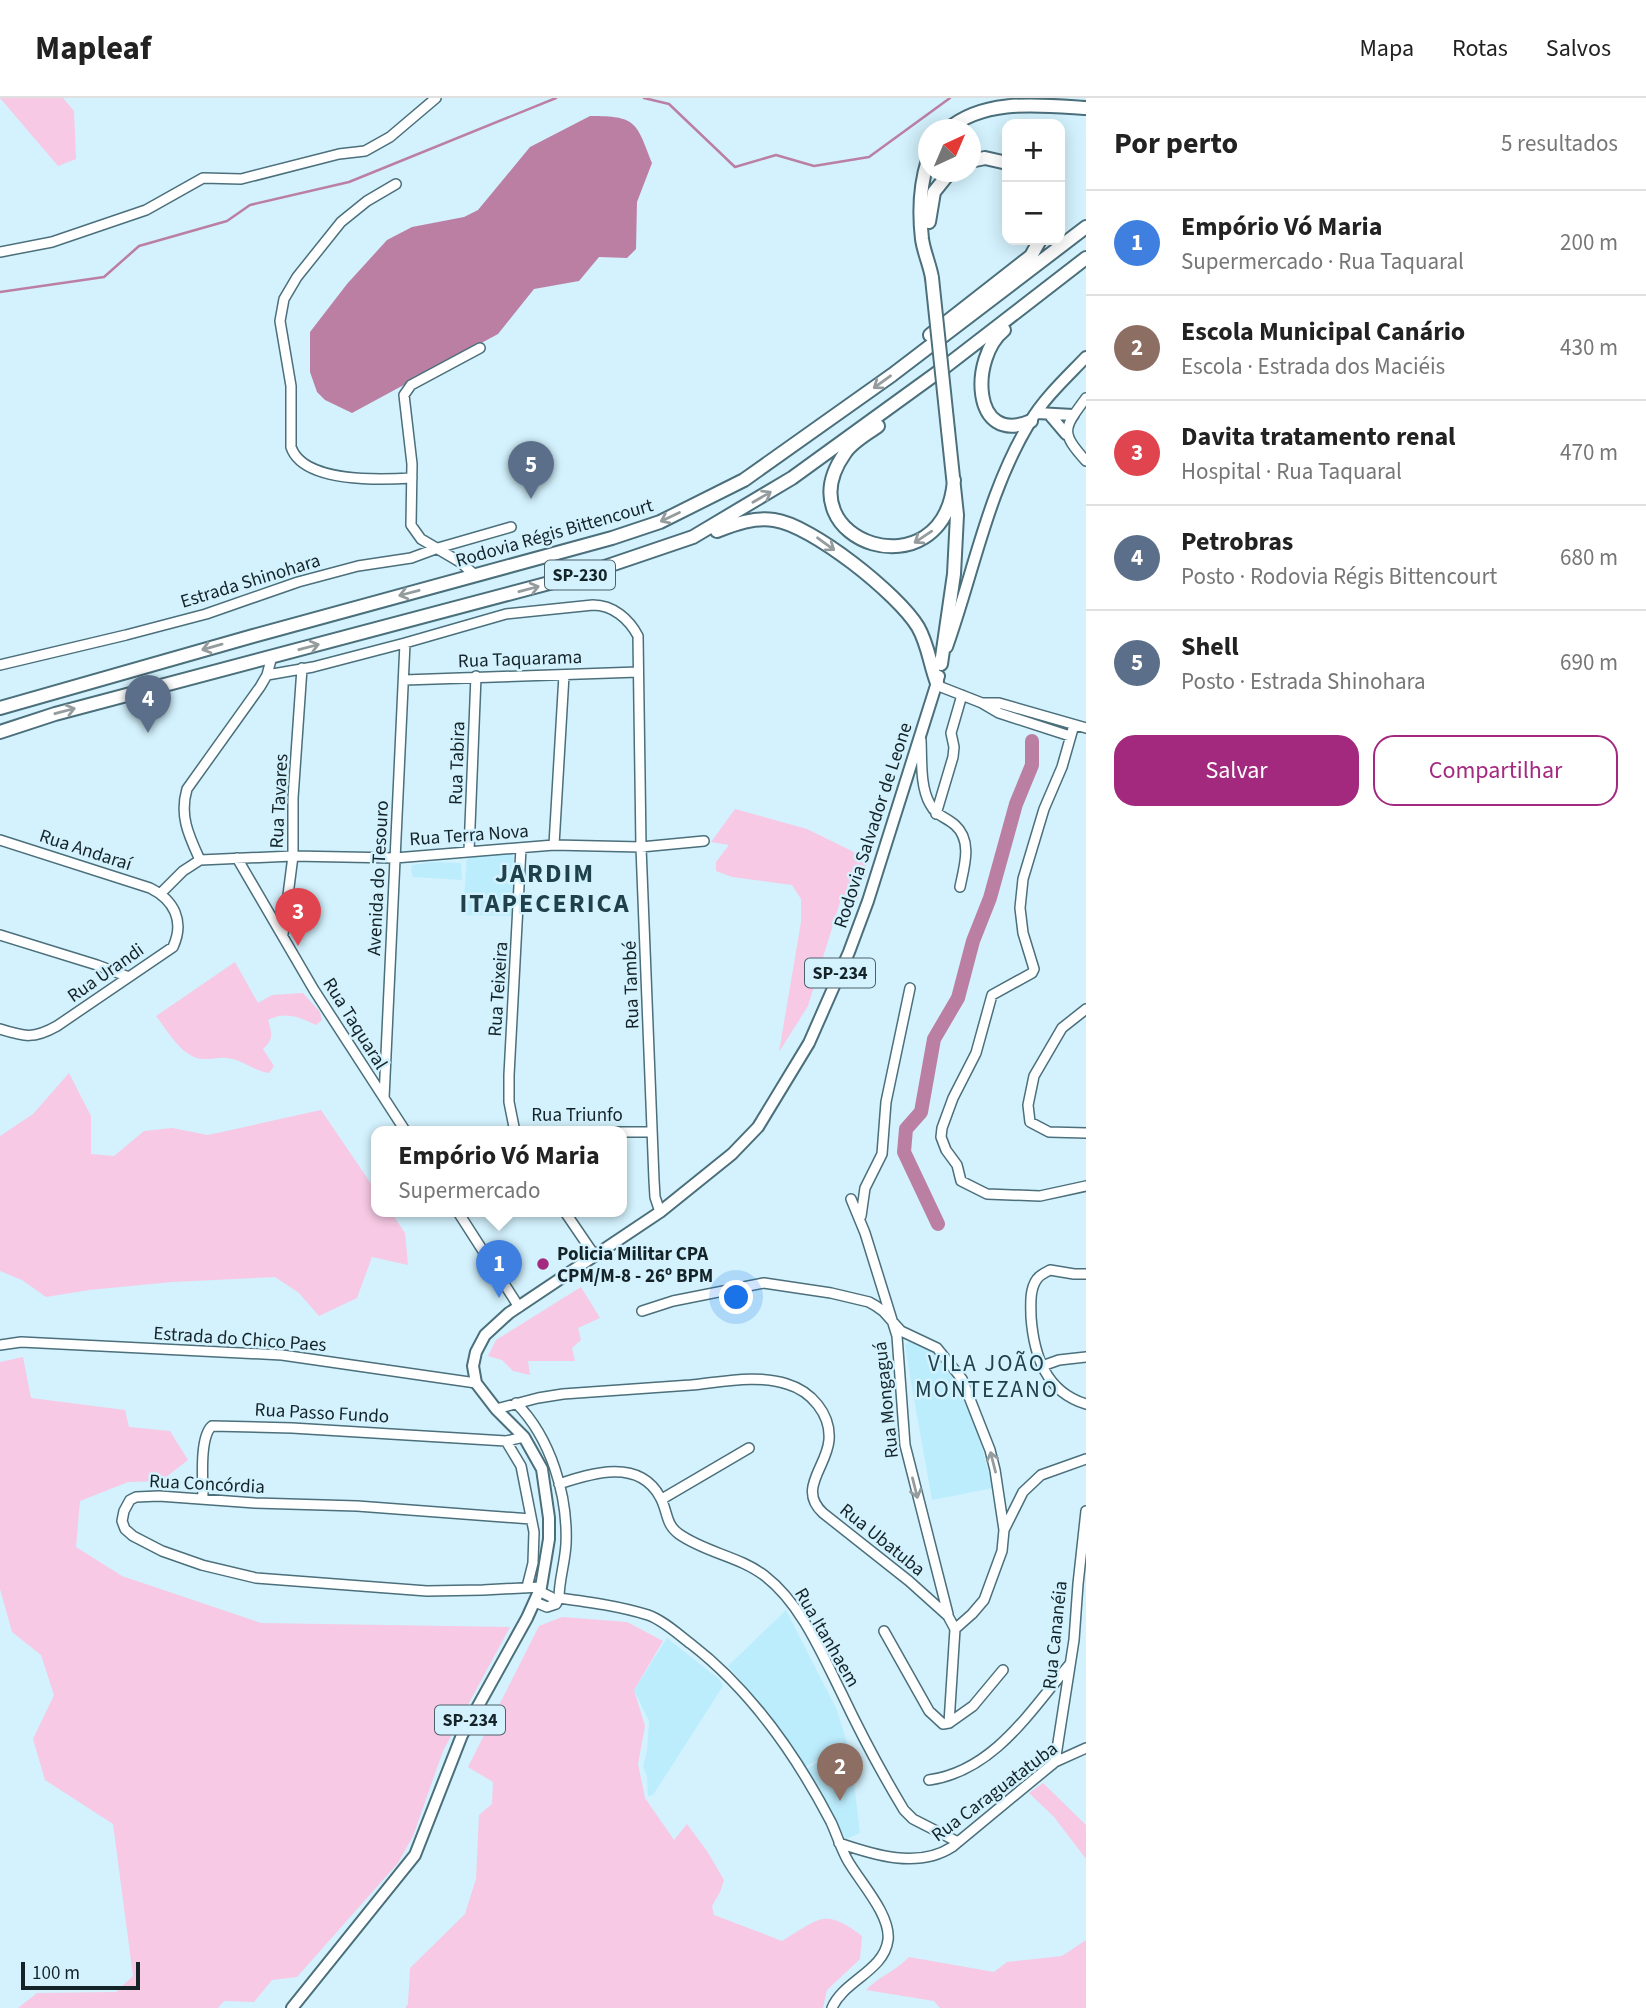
<!DOCTYPE html>
<html lang="pt">
<head>
<meta charset="utf-8">
<style>
  :root { --surface:#fff; --page:#f2f2f2; --text:#222; --muted:#767676; --line:#e0e0e0; --accent:#a3297f }
  body { margin:0; font-family:"Source Sans 3",sans-serif; background:var(--page); color:var(--text) }
  .controls { position:absolute; right:21px; top:21px; display:grid; overflow:hidden; border-radius:14px; box-shadow:0 4px 18px #0003 }
  .controls button { width:63px; height:63px; display:grid; place-items:center; padding:0; border:0; border-bottom:2px solid var(--line); background:var(--surface); color:var(--text); font:35px sans-serif }
  .compass { position:absolute; left:918px; top:21px; width:63px; height:63px; border-radius:50%; background:var(--surface); box-shadow:0 4px 18px #0003; rotate:44deg }
  .scale { position:absolute; left:21px; bottom:18px; width:119px; box-sizing:border-box; padding-left:7px; border:4px solid #142328; border-top:0; font-size:19px; line-height:24px; white-space:nowrap; color:#142328; -webkit-text-stroke:5px #d3f2fd; paint-order:stroke }
  .you { position:absolute; left:737px; top:1200px; width:24px; height:24px; margin:-18px; border:5px solid #fff; border-radius:50%; background:#1a73e8; box-shadow:0 0 0 10px #1a73e833 }
  .badge { display:grid; place-items:center; width:46px; height:46px; border-radius:50%; background:var(--accent); color:#fff; font-size:23px; font-weight:700 }
  .pin { position:absolute; translate:-50% -58px; filter:drop-shadow(0 2px 4px #0008) }
  .pin::after { content:''; position:absolute; top:37px; width:24px; height:21px; background:inherit; clip-path:polygon(0 0,100% 0,50% 100%) }
  .popup { position:absolute; left:371px; top:1028px; width:256px; height:91px; box-sizing:border-box; display:grid; place-content:center; border-radius:14px; background:var(--surface); filter:drop-shadow(0 2px 5px #0005); font-size:23px; white-space:nowrap; color:var(--muted) }
  .popup b { font-size:26px; color:var(--text) }
  .popup::after { content:''; position:absolute; left:50%; top:100%; margin-left:-14px; border:14px solid transparent; border-top-color:var(--surface) }
  .list { margin:0; padding:0; list-style:none }
  h2 { display:flex; justify-content:space-between; align-items:center; height:91px; margin:0; padding:0 28px; font-size:30px }
  h2 small { font-size:23px; font-weight:400; color:var(--muted) }
  .list li { display:grid; grid-template-columns:46px 1fr auto; gap:21px; align-items:center; box-sizing:border-box; height:105px; padding:0 28px; border-top:2px solid var(--line) }
  .list b { display:block; font-size:26px; white-space:nowrap }
  .list p { margin:0; font-size:23px; white-space:nowrap; color:var(--muted) }
  .list em { font-size:23px; font-style:normal; color:var(--muted) }
  .actions { display:flex; gap:14px; padding:21px 28px }
  .actions a { flex:1; padding:16px 0; border:2px solid var(--accent); border-radius:21px; text-align:center; font-size:24px; color:var(--accent) }
  .actions .main { background:var(--accent); color:#fff }
  .map { position:relative; flex:none; width:1086px; height:1910px; overflow:hidden }
  header { display:flex; align-items:center; gap:42px; box-sizing:border-box; height:98px; padding:0 35px; background:var(--surface); border-bottom:2px solid var(--line) }
  header strong { font-size:33px }
  nav { display:flex; gap:38px; margin-inline-start:auto; font-size:24px }
  main { display:flex }
  aside { flex:1; background:var(--surface) }
  .map>svg:first-child { display:block }
  .built { fill:#bcedfd }
  .green { fill:#f7c9e4 }
  .water { fill:#bb7fa4 }
  .lines { fill:none; stroke-linecap:round; stroke-linejoin:round }
  .stream { stroke:#bb7fa4; stroke-width:2.5 }
  .river { stroke:#bb7fa4; stroke-width:14 }
  .minor-casing { stroke:#4b6f7b; stroke-width:12 }
  .major-casing { stroke:#4b6f7b; stroke-width:14 }
  .highway-casing { stroke:#4b6f7b; stroke-width:16 }
  .minor { stroke:#fff; stroke-width:9 }
  .major { stroke:#fff; stroke-width:10 }
  .highway { stroke:#fff; stroke-width:12 }
  .highway-bridge-casing { stroke:#4b6f7b; stroke-width:16; stroke-linecap:butt }
  .highway-bridge { stroke:#fff; stroke-width:12 }
  .oneway { stroke:#959c9e }
  .poi-dot { fill:#a3297f; stroke:#d3f2fd; stroke-width:2.5 }
  .labels { text-anchor:middle; stroke-width:5; stroke-linejoin:round; paint-order:stroke }
  .shield { fill:#d3f2fd; stroke:#4d6168; stroke-width:2 }
  .shield-label { font-size:18px; font-weight:bold; fill:#142328 }
  .street-label { font-size:19px; fill:#142328; stroke:#d3f2fd }
  .poi-label { font-size:19px; font-weight:bold; fill:#142328; stroke:#d3f2fd; text-anchor:start }
  .quarter-label { font-size:23px; letter-spacing:2px; fill:#1e414c; stroke:#d3f2fd }
  .district-label { font-size:26px; font-weight:bold; letter-spacing:2px; fill:#1e414c; stroke:#d3f2fd }
</style>
</head>
<body>
<header>
<strong>Mapleaf</strong>
<nav><a>Mapa</a><a>Rotas</a><a>Salvos</a></nav>
</header>
<main>
<div class="map">
<svg width="1086" height="1910" viewBox="0 0 1086 1910">
  <rect width="100%" height="100%" fill="#d3f2fd"/>
  <!-- built -->
  <path class="built" d="M508,754L513,757L514,761L512,818L463,817L467,756Z
    M433,764L461,765L462,782L413,779L411,773L412,767Z
    M908,1244L919,1245L943,1262L960,1295L978,1335L993,1390L932,1402L910,1278L905,1247Z
    M786,1512L837,1612L849,1651L828,1664L818,1662L805,1669L769,1615L728,1568Z
    M667,1540L719,1581L723,1588L653,1697L648,1698L647,1679L643,1668L647,1653L649,1623L634,1592Z
    M850,1652L860,1735L846,1741L806,1671L818,1664L829,1665Z"/>
  <!-- green -->
  <path class="green" d="M0,0H63L74,13L76,61L58,68Z
    M735,711L807,731L866,760V778L859,785V801H841L808,908L779,954L801,824V801L792,787L732,779L716,773V764L729,747L711,744Z
    M235,864L258,905L272,897L303,895L320,914L322,922L316,927C299,919 286,913 268,922C272,935 274,941 263,951L274,968L269,975C254,973 246,964 232,961C223,958 214,961 205,961C183,962 168,933 156,918Z
    M69,975L91,1018V1056L114,1058L144,1033L172,1030L208,1037L321,1012L376,1093L377,1114H391L405,1135L408,1167L372,1159L357,1200L319,1218L299,1195L275,1179L172,1184L89,1192L46,1199L22,1182L0,1173V1038L33,1016Z
    M581,1189L600,1220L578,1230L581,1242L572,1250L575,1263H528L530,1277L513,1273L502,1262L488,1258L496,1242Z
    M23,1259L31,1300L125,1312L129,1329L170,1333L188,1362L161,1383L128,1384L80,1403L76,1449L122,1478L261,1525L510,1529L443,1653L413,1738L398,1765L297,1879L272,1882L254,1904L224,1903L218,1910H18L37,1895L116,1894L133,1878L113,1726L45,1682L33,1641L54,1597L41,1557L12,1534L0,1491V1264Z
    M562,1519L627,1524L663,1543L634,1592L645,1628L638,1666L645,1700L674,1742L687,1726L707,1753L724,1782L720,1794L712,1808L714,1817L782,1843C820,1821 823,1809 862,1838L860,1861L827,1892L823,1910H405L408,1906L410,1870L465,1816L476,1781L479,1717L492,1706L493,1684L468,1669L539,1528Z
    M1043,1685L1086,1727V1761L1054,1719L1029,1695Z
    M1086,1842V1910H940L934,1903L866,1892C879,1878 896,1873 909,1859L994,1874L1007,1864L1062,1858Z"/>
  <!-- water -->
  <path class="water" d="M590,18C637,18 636,24 652,65L637,104L636,151L627,160L599,159L579,183L534,191L498,236L352,315L325,302L317,294L310,274V234L347,186L387,142L412,129L464,119L478,112L530,49Z"/>
  <g class="lines">
    <!-- stream -->
    <path class="stream" d="M644,0L669,6L735,69L776,57L814,68L869,59L950,0
      M0,194L104,179L139,148L227,123L250,107L349,84L556,0"/>
    <!-- river -->
    <path class="river" d="M938,1126L904,1054L906,1031L921,1014L934,941L958,900L973,843L990,800L1016,706L1032,667V643"/>
    <!-- minor casing -->
    <g class="minor-casing">
      <path id="minor" d="M396,86L367,103L341,124L297,179L284,201L280,223L291,288V349C303,385 380,382 412,380
        M0,154L52,144L146,112L203,80L241,81L339,56L365,53L390,39L436,0
        M1086,300C1063,331 1060,334 1086,363
        M475,477L460,464L421,441L411,427L412,366L404,297L411,287L480,250
        M405,545L506,516L593,507C613,507 629,521 638,538L641,749L654,1082L655,1099L660,1114
        M0,567L126,537L206,516L298,484L358,468L411,460L438,450L511,429
        M267,577L313,569L405,545L384,1000
        M404,582L638,574
        M936,587L982,605H999L1086,630
        M982,605L999,615L1070,638
        M1074,627L1062,669L1044,711L1023,781L1020,810L1023,835L1034,871L1032,875L992,897L976,955L953,1000L942,1030L941,1039L946,1052L957,1067L961,1083L987,1096L1040,1098L1086,1088
        M921,642C922,662 920,689 930,706C936,718 946,719 955,727C973,743 964,769 960,789
        M936,716L953,659L954,649L951,635L962,597
        M0,742L150,790C174,802 185,823 173,849L57,928C34,941 25,939 0,931
        M554,747L564,577
        M469,753L476,578
        M237,760L314,892L406,1034
        M200,762C189,738 179,718 187,691L260,589L267,577L272,558
        M161,795L183,773L200,762L293,758L395,760L554,747L641,749L704,743
        M283,836L293,758V700L302,570
        M0,837L97,867L129,879
        M1086,911L1062,930L1034,978L1028,1007L1030,1024L1049,1034L1086,1035
        M502,1034H652
        M515,1034L509,1004V977L521,750
        M851,1101L865,1135L897,1238L905,1347L948,1516
        M458,1114L519,1209
        M565,1114L595,1158
        M861,1118L865,1090L882,1056L886,1004L910,890
        M1086,1176H1074L1050,1172C1046,1174 1039,1178 1037,1181C1029,1192 1031,1208 1031,1219C1034,1258 1046,1294 1086,1306
        M642,1213L673,1203L764,1185L831,1195L869,1204L876,1208L883,1213L901,1233L937,1250L962,1281L990,1352L995,1372L1004,1432
        M0,1247L21,1244L282,1257L476,1285
        M1042,1268L1059,1262L1086,1259
        M516,1305C551,1340 568,1398 566,1446C565,1465 559,1482 559,1500
        M496,1311L538,1300L563,1296C606,1293 649,1290 691,1287C722,1284 758,1276 787,1286C811,1293 831,1316 829,1342C827,1369 797,1391 823,1415L909,1483L948,1518L955,1531
        M506,1343L521,1368L534,1434L533,1465L527,1489
        M559,1386C592,1375 639,1360 660,1399C668,1413 665,1426 679,1436C706,1455 739,1458 765,1478C801,1506 821,1554 841,1594C860,1634 881,1674 904,1712L913,1721L958,1744
        M203,1401C203,1384 199,1339 212,1328L292,1330L506,1343L524,1339
        M662,1401L749,1350
        M531,1421L357,1408L255,1405L159,1398L136,1399L130,1402L124,1413L122,1423L125,1431L133,1438L162,1453L202,1467L256,1480L427,1493L483,1492L541,1489
        M539,1493L551,1499L556,1506
        M535,1504L547,1509L556,1506L559,1500C589,1504 619,1508 648,1517C663,1522 679,1537 691,1546C752,1593 796,1657 831,1724C837,1737 841,1751 848,1763C860,1784 891,1817 888,1842C884,1873 843,1883 832,1910
        M955,1531L972,1516L984,1502L1002,1453L1004,1432L1023,1394L1041,1377L1086,1361
        M884,1533L929,1613L943,1626L949,1625L955,1531
        M949,1625L973,1608L1003,1572
        M1055,1664L1074,1542L1078,1486L1086,1413
        M929,1682C994,1673 1031,1612 1070,1566
        M839,1745C874,1757 918,1771 952,1749L1055,1664L1086,1650"/>
    </g>
    <!-- major casing -->
    <g class="major-casing">
      <path id="major" d="M1037,315L1073,317
        M1049,316L1066,336
        M947,549C974,473 988,393 1030,324C1044,300 1067,279 1086,259
        M292,1910L415,1757L462,1637L527,1520L541,1489L549,1441V1420L542,1371L524,1339L496,1311L476,1285L473,1268L476,1254L485,1237L509,1215L660,1114L732,1056L758,1029L809,945L849,854L868,803L939,578"/>
    </g>
    <!-- highway casing -->
    <g class="highway-casing">
      <path id="highway" d="M947,32C984,0 1039,7 1086,10
        M928,62C920,87 919,115 922,141C924,155 930,167 932,180
        M970,63L985,60L1007,65
        M929,124L934,94L950,74
        M1004,232C970,259 971,349 1031,323
        M930,237L1031,158L1040,142
        M878,328C867,336 852,344 845,355C782,444 945,498 954,382
        M717,433C735,426 754,419 774,422C812,427 898,496 918,529C928,546 930,567 937,585
        M941,566L954,476L957,417L948,332
        M0,610L253,538L612,440L660,424L744,382L892,277L1086,129
        M0,634L55,616L587,475L693,439L792,380L941,272L1086,160"/>
    </g>
    <!-- minor -->
    <use href="#minor" class="minor"/>
    <!-- major -->
    <use href="#major" class="major"/>
    <!-- highway -->
    <use href="#highway" class="highway"/>
    <!-- highway-bridge casing -->
    <g class="highway-bridge-casing">
      <path id="highway-bridge" d="M932,180L948,332"/>
    </g>
    <!-- highway-bridge -->
    <use href="#highway-bridge" class="highway-bridge"/>
  </g>
  <!-- one-way arrows -->
  <defs><path id="oneway-shaft" d="M-6 0H5M1.5-3L5.5 0L1.5 3" fill="none" stroke-width="1.6" stroke-linecap="round" stroke-linejoin="round" transform="scale(1.75)"/></defs>
  <g class="oneway">
    <use href="#oneway-shaft" transform="translate(882 284) rotate(144)"/>
    <use href="#oneway-shaft" transform="translate(762 399) rotate(-30)"/>
    <use href="#oneway-shaft" transform="translate(670 419) rotate(155)"/>
    <use href="#oneway-shaft" transform="translate(923 439) rotate(146)"/>
    <use href="#oneway-shaft" transform="translate(826 446) rotate(36)"/>
    <use href="#oneway-shaft" transform="translate(529 491) rotate(-15)"/>
    <use href="#oneway-shaft" transform="translate(409 495) rotate(165)"/>
    <use href="#oneway-shaft" transform="translate(212 549) rotate(164)"/>
    <use href="#oneway-shaft" transform="translate(309 549) rotate(-15)"/>
    <use href="#oneway-shaft" transform="translate(65 613) rotate(-15)"/>
    <use href="#oneway-shaft" transform="translate(993 1364) rotate(-104)"/>
    <use href="#oneway-shaft" transform="translate(915 1390) rotate(76)"/>
  </g>
  <!-- markers -->
  <circle class="poi-dot" cx="543" cy="1166" r="7"/>
  <g class="labels">
    <!-- shield labels -->
    <g class="shield">
      <rect x="545" y="462.5" width="70" height="29" rx="5"/>
      <rect x="805" y="860.5" width="70" height="29" rx="5"/>
      <rect x="435" y="1607.5" width="70" height="29" rx="5"/>
    </g>
    <g class="shield-label">
      <text x="580" y="483">SP-230</text>
      <text x="840" y="881">SP-234</text>
      <text x="470" y="1628">SP-234</text>
    </g>
    <!-- street labels -->
    <g class="street-label">
      <text transform="translate(554 434) rotate(-16)" y="7">Rodovia Régis Bittencourt</text>
      <text transform="translate(250 482) rotate(-17)" y="7">Estrada Shinohara</text>
      <text transform="translate(520 560) rotate(-2)" y="7">Rua Taquarama</text>
      <text transform="translate(456 665) rotate(-88)" y="7">Rua Tabira</text>
      <text transform="translate(278 703) rotate(-87)" y="7">Rua Tavares</text>
      <text transform="translate(872 727) rotate(-72)" y="7">Rodovia Salvador de Leone</text>
      <text transform="translate(469 736) rotate(-4)" y="7">Rua Terra Nova</text>
      <text transform="translate(86 751) rotate(18)" y="7">Rua Andaraí</text>
      <text transform="translate(377 780) rotate(-87)" y="7">Avenida do Tesouro</text>
      <text transform="translate(105 874) rotate(-35)" y="7">Rua Urandi</text>
      <text transform="translate(630 887) rotate(-92)" y="7">Rua També</text>
      <text transform="translate(497 891) rotate(-86)" y="7">Rua Teixeira</text>
      <text transform="translate(356 925) rotate(58)" y="7">Rua Taquaral</text>
      <text x="577" y="1023">Rua Triunfo</text>
      <text transform="translate(240 1240) rotate(4)" y="7">Estrada do Chico Paes</text>
      <text transform="translate(885 1302) rotate(-96)" y="7">Rua Mongaguá</text>
      <text transform="translate(322 1314) rotate(3)" y="7">Rua Passo Fundo</text>
      <text transform="translate(207 1385) rotate(3)" y="7">Rua Concórdia</text>
      <text transform="translate(883 1441) rotate(39)" y="7">Rua Ubatuba</text>
      <text transform="translate(1054 1537) rotate(-84)" y="7">Rua Cananéia</text>
      <text transform="translate(828 1539) rotate(60)" y="7">Rua Itanhaem</text>
      <text transform="translate(994 1693) rotate(-37)" y="7">Rua Caraguatatuba</text>
    </g>
    <!-- poi labels -->
    <g class="poi-label">
      <text x="557" y="1162">Policia Militar CPA<tspan x="557" dy="22">CPM/M-8 - 26º BPM</tspan></text>
    </g>
    <!-- quarter labels -->
    <g class="quarter-label">
      <text x="987" y="1273">VILA JOÃO<tspan x="987" dy="26">MONTEZANO</tspan></text>
    </g>
    <!-- district labels -->
    <g class="district-label">
      <text x="545" y="784">JARDIM<tspan x="545" dy="30">ITAPECERICA</tspan></text>
    </g>
  </g>
</svg>
<div class="controls">
<button>+</button>
<button>−</button>
</div>
<svg class="compass" viewBox="-18 -18 36 36"><path d="M0-13l5 13h-10z" fill="#e53935"/><path d="M0 13l5-13h-10z" fill="#767676"/></svg>
<div class="scale">100 m</div>
<div class="you"></div>
<div class="pin badge" style="left:499px;top:1200px;background:#3f7fe0">1</div>
<div class="popup"><b>Empório Vó Maria</b>Supermercado</div>
<div class="pin badge" style="left:840px;top:1703px;background:#8d6e63">2</div>
<div class="pin badge" style="left:298px;top:848px;background:#e0444e">3</div>
<div class="pin badge" style="left:148px;top:635px;background:#5c6f8a">4</div>
<div class="pin badge" style="left:531px;top:401px;background:#5c6f8a">5</div>
</div>
<aside>
<h2>Por perto<small>5 resultados</small></h2>
<ul class="list">
<li><span class="badge" style="background:#3f7fe0">1</span><div><b>Empório Vó Maria</b><p>Supermercado · Rua Taquaral</p></div><em>200 m</em></li>
<li><span class="badge" style="background:#8d6e63">2</span><div><b>Escola Municipal Canário</b><p>Escola · Estrada dos Maciéis</p></div><em>430 m</em></li>
<li><span class="badge" style="background:#e0444e">3</span><div><b>Davita tratamento renal</b><p>Hospital · Rua Taquaral</p></div><em>470 m</em></li>
<li><span class="badge" style="background:#5c6f8a">4</span><div><b>Petrobras</b><p>Posto · Rodovia Régis Bittencourt</p></div><em>680 m</em></li>
<li><span class="badge" style="background:#5c6f8a">5</span><div><b>Shell</b><p>Posto · Estrada Shinohara</p></div><em>690 m</em></li>
</ul>
<div class="actions"><a class="main">Salvar</a><a>Compartilhar</a></div>
</aside>
</main>
</body>
</html>
